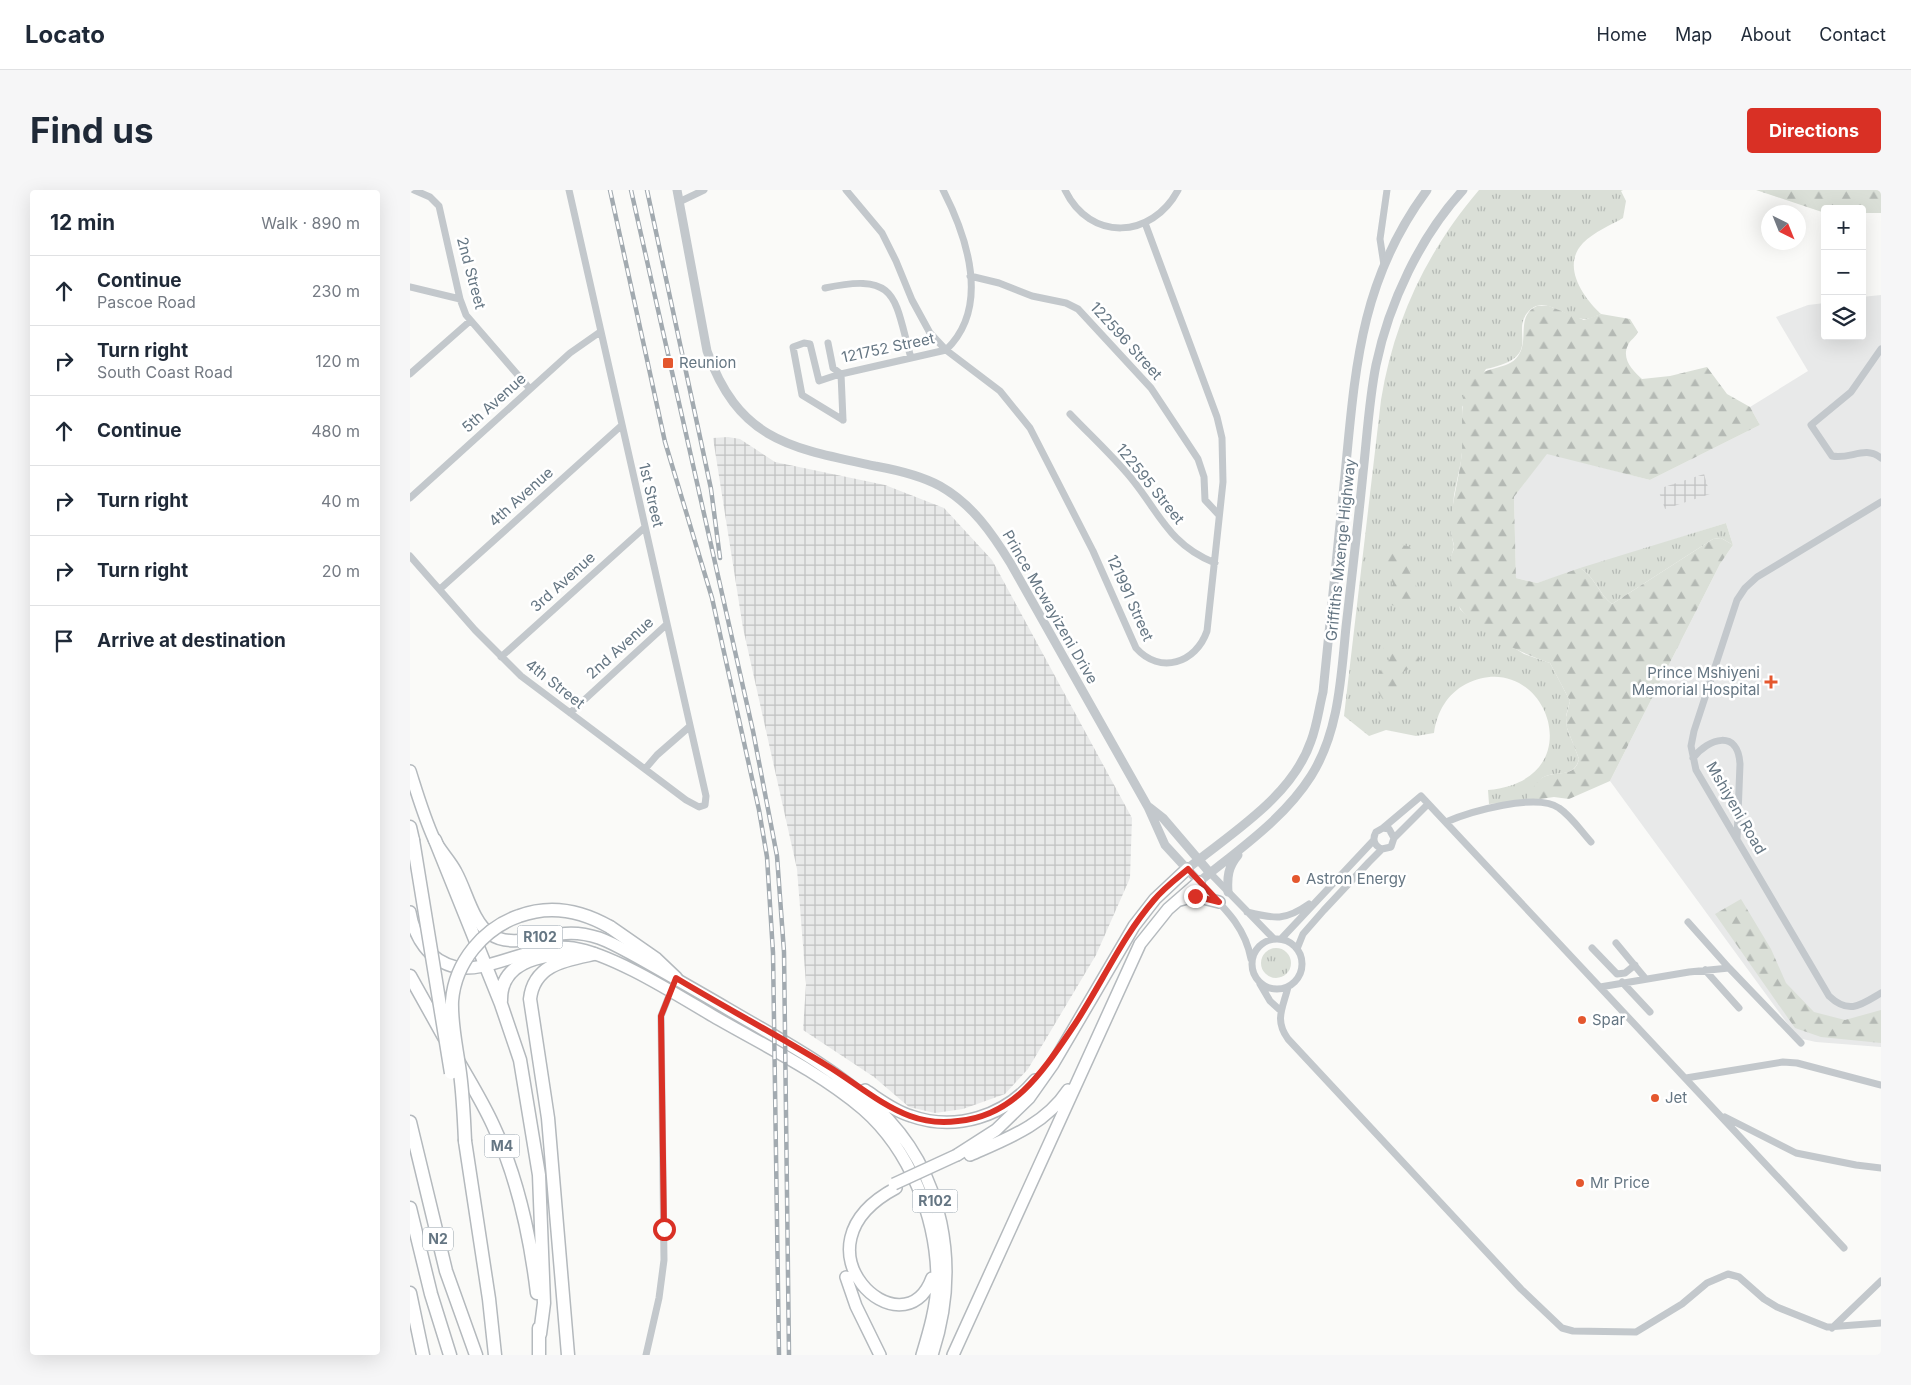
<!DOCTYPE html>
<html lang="en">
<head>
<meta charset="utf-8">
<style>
  :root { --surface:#fff; --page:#f6f6f7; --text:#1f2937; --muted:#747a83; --line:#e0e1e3; --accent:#d93025 }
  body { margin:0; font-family:Inter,sans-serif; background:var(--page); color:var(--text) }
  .controls { position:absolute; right:15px; top:15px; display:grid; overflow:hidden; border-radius:5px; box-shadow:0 5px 20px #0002 }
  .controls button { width:45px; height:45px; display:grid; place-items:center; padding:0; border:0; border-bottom:1px solid var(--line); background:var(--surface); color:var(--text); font:25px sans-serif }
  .compass { position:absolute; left:1351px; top:15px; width:45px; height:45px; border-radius:50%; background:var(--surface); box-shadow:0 5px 20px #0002; rotate:137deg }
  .stop { position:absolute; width:15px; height:15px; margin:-11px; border:4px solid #d93025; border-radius:50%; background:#fff }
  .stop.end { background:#d93025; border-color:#fff; box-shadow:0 1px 5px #0008 }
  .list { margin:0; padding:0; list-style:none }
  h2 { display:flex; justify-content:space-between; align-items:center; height:65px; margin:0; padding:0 20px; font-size:21px }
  h2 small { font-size:16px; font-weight:400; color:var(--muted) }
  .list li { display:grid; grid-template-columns:32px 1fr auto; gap:15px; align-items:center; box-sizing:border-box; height:70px; padding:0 20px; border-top:1px solid var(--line) }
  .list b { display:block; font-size:19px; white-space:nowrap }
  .list p { margin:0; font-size:16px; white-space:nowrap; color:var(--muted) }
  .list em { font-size:16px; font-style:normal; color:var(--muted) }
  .icon { flex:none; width:28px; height:28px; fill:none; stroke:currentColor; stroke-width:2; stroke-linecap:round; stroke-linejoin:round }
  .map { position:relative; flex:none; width:1471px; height:1165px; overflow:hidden; border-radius:5px }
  header { display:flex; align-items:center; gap:30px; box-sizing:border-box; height:70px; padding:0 25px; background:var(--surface); border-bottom:1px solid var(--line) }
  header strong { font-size:24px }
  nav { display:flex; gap:28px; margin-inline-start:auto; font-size:18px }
  .intro { display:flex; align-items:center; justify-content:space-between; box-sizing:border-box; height:120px; padding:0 30px }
  h1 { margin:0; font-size:35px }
  .button { padding:12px 22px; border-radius:5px; background:var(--accent); color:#fff; font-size:18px; font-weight:700 }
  main { display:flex; gap:30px; padding:0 30px }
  aside { flex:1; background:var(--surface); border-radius:5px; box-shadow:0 5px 20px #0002 }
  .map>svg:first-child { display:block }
  .built { fill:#e8e9e9 }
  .industrial { fill:url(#industrial-grid) }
  .grass { fill:url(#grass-tufts) }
  .forest { fill:url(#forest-firs) }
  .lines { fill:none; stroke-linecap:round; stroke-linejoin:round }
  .primary-casing { stroke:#b5babe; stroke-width:14 }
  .motorway-casing { stroke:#b4b9bd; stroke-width:15 }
  .minor { stroke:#c3c8cc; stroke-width:7 }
  .tertiary { stroke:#c3c8cc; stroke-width:9 }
  .primary { stroke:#fff; stroke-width:11 }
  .motorway { stroke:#fff; stroke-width:12 }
  .rail-casing { stroke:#a2aab0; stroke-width:4.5 }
  .rail { stroke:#fff; stroke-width:2.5; stroke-dasharray:8; stroke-linecap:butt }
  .primary-bridge-casing { stroke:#b5babe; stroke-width:14; stroke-linecap:butt }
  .motorway-bridge-casing { stroke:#b4b9bd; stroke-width:15; stroke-linecap:butt }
  .primary-bridge { stroke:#fff; stroke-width:11 }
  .motorway-bridge { stroke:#fff; stroke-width:12 }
  .route { stroke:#d93025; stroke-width:6 }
  .poi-dot { fill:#e4572e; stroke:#fff; stroke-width:2 }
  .labels { text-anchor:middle; stroke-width:5; stroke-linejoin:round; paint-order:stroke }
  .shield { fill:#fff; stroke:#939fa8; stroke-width:1 }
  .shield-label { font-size:14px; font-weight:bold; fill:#657683 }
  .street-label { font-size:15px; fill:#657683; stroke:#fff }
  .poi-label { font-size:15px; fill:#657683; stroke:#fff; text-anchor:start }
</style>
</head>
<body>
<header>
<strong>Locato</strong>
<nav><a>Home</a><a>Map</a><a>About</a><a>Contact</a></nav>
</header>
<div class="intro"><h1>Find us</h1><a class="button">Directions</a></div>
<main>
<aside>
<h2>12 min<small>Walk · 890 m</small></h2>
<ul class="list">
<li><svg class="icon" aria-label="ahead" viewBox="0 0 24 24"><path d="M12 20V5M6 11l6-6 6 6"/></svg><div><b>Continue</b><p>Pascoe Road</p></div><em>230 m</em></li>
<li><svg class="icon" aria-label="right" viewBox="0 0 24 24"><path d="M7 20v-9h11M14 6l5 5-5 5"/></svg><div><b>Turn right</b><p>South Coast Road</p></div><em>120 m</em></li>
<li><svg class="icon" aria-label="ahead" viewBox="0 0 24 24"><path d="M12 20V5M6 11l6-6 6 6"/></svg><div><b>Continue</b></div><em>480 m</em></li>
<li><svg class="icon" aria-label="right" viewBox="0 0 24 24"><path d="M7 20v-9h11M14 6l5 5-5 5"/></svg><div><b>Turn right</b></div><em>40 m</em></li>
<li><svg class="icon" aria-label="right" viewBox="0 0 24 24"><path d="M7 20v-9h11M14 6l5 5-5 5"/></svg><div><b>Turn right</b></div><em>20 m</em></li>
<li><svg class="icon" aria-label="arrive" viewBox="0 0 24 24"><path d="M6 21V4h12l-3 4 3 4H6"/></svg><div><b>Arrive at destination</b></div></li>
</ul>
</aside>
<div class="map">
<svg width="1471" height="1165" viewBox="0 0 1471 1165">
  <defs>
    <pattern id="industrial-grid" width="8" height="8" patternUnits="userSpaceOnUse" patternTransform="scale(1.25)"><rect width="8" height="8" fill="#e8e9e9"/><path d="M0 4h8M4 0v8" fill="none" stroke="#c0c1c2"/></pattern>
    <pattern id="grass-tufts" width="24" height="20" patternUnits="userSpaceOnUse" patternTransform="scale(1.25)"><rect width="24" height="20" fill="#dadfd7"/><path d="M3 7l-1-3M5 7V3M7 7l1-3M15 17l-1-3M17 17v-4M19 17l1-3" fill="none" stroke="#b4b9b4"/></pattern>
    <pattern id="forest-firs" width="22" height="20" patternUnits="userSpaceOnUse" patternTransform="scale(1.25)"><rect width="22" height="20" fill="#dadfd7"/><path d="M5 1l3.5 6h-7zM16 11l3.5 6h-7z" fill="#b4b9b4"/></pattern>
  </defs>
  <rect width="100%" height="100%" fill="#fafaf8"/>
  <!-- built -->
  <path class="built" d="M1471,105V857L1406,852L1388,848L1200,591L1310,374L1323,355L1316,333L1127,393L1106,388L1104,307L1137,263L1240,290L1350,235L1340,217L1398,181L1366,127L1398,115L1415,113V146H1452V107Z"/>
  <!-- industrial -->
  <path class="industrial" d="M318,247L330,249L365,272L475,295L534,318L582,370L722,628L720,688L686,765L618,879L595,904L553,919L525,923L499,917L464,887L393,840L396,794L387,679L333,438L303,248Z
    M1294,284L1300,304L1255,319L1248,299Z"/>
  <!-- grass -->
  <path class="grass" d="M1069,0H1213L1211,1L1216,11L1213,28C1201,35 1184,42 1173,53C1151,76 1173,107 1191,124C1186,126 1178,130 1173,129C1157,128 1136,107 1121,119C1096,140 1138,166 1076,179L1052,217L1054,245L1051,271L1044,305L1041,342L1044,357L1040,371L1050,419L1066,434L1114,464L1140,473L1160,511L1156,526L1157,538L1169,569C1164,589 1145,580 1132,588L1116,611L1079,614L1078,600C1187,590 1134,454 1056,494C1037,504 1027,522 1024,543L1006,546L976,540L959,546L934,526L971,210C984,130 1017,61 1069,0Z
    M1316,333L1323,355L1311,348L1303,349L1202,414C1189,404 1185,387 1170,378Z
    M851 773a15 15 0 1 1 30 0a15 15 0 1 1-30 0Z"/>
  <!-- forest -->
  <path class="forest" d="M1346,0H1471V23H1452V19H1415V23Z
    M1127,116H1139L1174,130L1191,124L1220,129L1228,142C1225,148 1220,150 1218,155C1211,169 1223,181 1232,189L1260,186L1297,177L1317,204L1340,217L1350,235L1240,290L1137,264L1104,307L1106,388L1127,393L1170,378C1185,387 1189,404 1202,414L1303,349L1311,348L1323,355L1310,374L1200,591L1159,609L1144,607L1116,611C1119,603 1128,588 1136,586C1150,581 1165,587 1169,569L1157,538L1156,527L1160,511L1140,473C1112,464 1052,437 1044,405C1041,396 1039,380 1040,371C1040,366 1044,361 1044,357C1044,352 1041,347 1041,342C1040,317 1048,294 1051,270C1055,249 1047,209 1060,192C1073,175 1098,181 1108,166C1120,150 1105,126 1127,116Z
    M988,354L1001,357L1006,366L1000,382L1009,402L1008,407L1002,412L994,410L986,416L981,415C976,406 977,403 983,394L974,369L976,360Z
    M980,450L991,458L1006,462L1010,469C998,486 986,473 992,506L979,514L973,510L962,491L972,479L973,473L980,469V466L973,458Z
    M1331,709L1361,759L1376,793L1404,822L1435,830L1471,820V853L1411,847L1385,838L1305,724Z"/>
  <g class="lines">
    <!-- primary casing -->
    <g class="primary-casing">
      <path id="primary" d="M0,581C7,603 14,627 24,649C30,661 40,670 46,682C57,702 62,730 80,744C100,758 128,746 150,744C163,742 177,744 189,748C203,753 216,761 229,768C259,785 289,802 318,819C369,849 423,877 467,918C535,982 551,1078 522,1165
        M770,710L785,706L809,712
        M0,722C4,747 19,771 46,777C79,784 123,752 163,758C203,764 267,805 303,826C353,855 408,881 453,919C500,960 527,1028 527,1091C527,1115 519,1142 512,1165
        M455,900C469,909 484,921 501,926C546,942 595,926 625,890
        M547,965L586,940L619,908L643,874L724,736L745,709L777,679
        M560,965C596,949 635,935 658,900
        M486,998C375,1057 494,1165 522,1088
        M436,1087L446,1116L470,1165
        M543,1165L730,754L758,719L789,692"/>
    </g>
    <!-- motorway casing -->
    <g class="motorway-casing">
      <path id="motorway" d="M0,637L3,650
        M25,650L91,814L110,870L129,985L134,1113L130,1144
        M200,737L246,769L266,788
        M0,786L34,847
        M91,811C90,771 130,766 161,762
        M48,871C60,892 73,913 83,935C108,988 120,1045 127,1103
        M0,932L36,1081L66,1165
        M55,951L79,1109L85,1165
        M0,1018L21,1104L40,1165
        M0,1103L13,1165
        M129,1138V1165
        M158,1165L138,928L120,809C124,774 156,770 184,764"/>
    </g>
    <!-- minor -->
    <path class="minor" d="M4,0L20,7L29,16L50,109L56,125L120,199
      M436,0L472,43L486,71L502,110L520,143L536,160L590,201L620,238L683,361L726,458C750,485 786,473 797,441L813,292L812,248L807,227L735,33
      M655,0C680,52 742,49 768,0
      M269,12L294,0
      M974,75L970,49L977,0
      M560,86L589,93L622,106L656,113L668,119L741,198L788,269L794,287L795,310L809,325
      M0,97L50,109
      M415,98C489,82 484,108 501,168
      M418,153L423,178L431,184L536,160C581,117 557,47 533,0
      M1471,159L1441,202L1401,235L1422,266C1440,270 1455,255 1471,268
      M0,184L60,131
      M430,184L409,191L400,154L394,153L383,157L392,205L433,230
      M431,184L433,230
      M660,224C680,245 702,265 721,288C749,322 759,355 805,373
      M0,308L160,163L190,142
      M1471,312L1347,387L1335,398L1327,410L1284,541L1281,556L1286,580L1419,806C1439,825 1451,815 1471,803
      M0,366L65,440L111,486L276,610L289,617L295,615L296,606L159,0
      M30,399L212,235
      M91,467L234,338
      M160,523L257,434
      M1283,568C1299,548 1328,539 1330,574L1327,649
      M235,579L247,565L279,537
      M1036,632C1059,622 1127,602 1149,618C1161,626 1171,641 1181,652
      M973,638L1011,606L1434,1058
      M972,659C964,656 962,649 966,642L973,638L979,639L984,648
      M800,683L864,749
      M789,692C812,716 835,735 841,769
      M837,722C865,729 875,731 899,714
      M1278,732L1319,778
      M842 774a25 25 0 1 1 50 0a25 25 0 1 1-50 0Z
      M871,749L963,651
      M1206,753L1235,788
      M1182,758L1207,784L1215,783L1225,775
      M887,759L893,744L914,720L959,672L972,659L981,657L984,648L1018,614
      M1295,780L1329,818
      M1212,792L1240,822
      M850,794L860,811L871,821
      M878,797C873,818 864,830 878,849L1111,1099L1152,1138L1163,1141L1226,1142L1272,1114L1297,1093L1318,1084L1329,1087L1354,1109L1367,1117L1417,1137L1471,1133
      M1190,797L1279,782L1319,778L1391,853
      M1276,888L1373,872L1387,873L1471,895
      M1315,927L1386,963L1446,975L1471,978
      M1422,1138L1471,1091
      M236,1165L249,1108L254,1070L251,826L266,788"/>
    <!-- tertiary -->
    <path class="tertiary" d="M267,0L297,161C329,251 381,258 465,276C487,280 510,285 530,296C562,314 582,343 601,374L738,617L755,655L789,692C828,660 874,629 901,586C929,542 931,487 936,437C942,385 948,334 953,283C957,247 959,210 966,175C979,113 1010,47 1053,0
      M739,617L753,628L800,683
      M777,679C821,643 882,607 901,551C907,535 909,518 913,502C920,433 927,364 934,295C945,184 948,93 1017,0
      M818,702C817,687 818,677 828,665"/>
    <!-- primary -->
    <use href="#primary" class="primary"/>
    <!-- motorway -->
    <use href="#motorway" class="motorway"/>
    <!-- rail casing -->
    <g class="rail-casing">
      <path id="rail" d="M200,0L255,252L302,408L349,620L357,667L363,763L369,1165
        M221,0L343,541L367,666L374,762L379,1165
        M237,0L290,247L301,299L310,368"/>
    </g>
    <!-- rail -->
    <use href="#rail" class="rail"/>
    <!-- primary-bridge casing -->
    <g class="primary-bridge-casing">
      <path id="primary-bridge" d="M484,994L547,965"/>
    </g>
    <!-- motorway-bridge casing -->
    <g class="motorway-bridge-casing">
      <path id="motorway-bridge" d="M3,650L41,883
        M55,951C54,928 53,905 50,883C47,859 41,835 42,811C45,772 74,738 109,726C141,714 172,721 200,737"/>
    </g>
    <!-- primary-bridge -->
    <use href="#primary-bridge" class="primary-bridge"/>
    <!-- motorway-bridge -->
    <use href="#motorway-bridge" class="motorway-bridge"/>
  </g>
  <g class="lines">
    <!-- route -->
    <path class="route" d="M254,1039L251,826L266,788C316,818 367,845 416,875C443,891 470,915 500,926C516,932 532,933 548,931C606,926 635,878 665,834C692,793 712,747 744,710C754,698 766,689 778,679L809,712L785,706"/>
  </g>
  <!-- markers -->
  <g class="poi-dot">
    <rect x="252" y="167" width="12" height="12" rx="2.5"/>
    <path d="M1358.5 484.5h5v5h5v5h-5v5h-5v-5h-5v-5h5z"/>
    <circle cx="886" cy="689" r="5"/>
    <circle cx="1172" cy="830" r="5"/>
    <circle cx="1245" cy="908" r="5"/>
    <circle cx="1170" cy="993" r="5"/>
  </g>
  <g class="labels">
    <!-- shield labels -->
    <g class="shield">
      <rect x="107.5" y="735.5" width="45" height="23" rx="4"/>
      <rect x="74.5" y="944.5" width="35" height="23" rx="4"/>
      <rect x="502.5" y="999.5" width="45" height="23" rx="4"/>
      <rect x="13" y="1037.5" width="30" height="23" rx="4"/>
    </g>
    <g class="shield-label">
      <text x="130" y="752">R102</text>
      <text x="92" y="961">M4</text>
      <text x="525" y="1016">R102</text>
      <text x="28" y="1054">N2</text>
    </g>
    <!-- street labels -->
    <g class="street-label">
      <text transform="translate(61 83) rotate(75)" y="5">2nd Street</text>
      <text transform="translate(716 151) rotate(48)" y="5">122596 Street</text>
      <text transform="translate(478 158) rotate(-12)" y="5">121752 Street</text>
      <text transform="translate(84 213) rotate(-42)" y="5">5th Avenue</text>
      <text transform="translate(740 294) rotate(51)" y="5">122595 Street</text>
      <text transform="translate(241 305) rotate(77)" y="5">1st Street</text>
      <text transform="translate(111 307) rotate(-42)" y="5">4th Avenue</text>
      <text transform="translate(931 360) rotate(-84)" y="5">Griffiths Mxenge Highway</text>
      <text transform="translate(153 392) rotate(-42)" y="5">3rd Avenue</text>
      <text transform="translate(720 408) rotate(66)" y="5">121991 Street</text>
      <text transform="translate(640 417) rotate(60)" y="5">Prince Mcwayizeni Drive</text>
      <text transform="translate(210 458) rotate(-42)" y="5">2nd Avenue</text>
      <text transform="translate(145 494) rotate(38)" y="5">4th Street</text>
      <text transform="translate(1326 618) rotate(60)" y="5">Mshiyeni Road</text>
    </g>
    <!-- poi labels -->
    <g class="poi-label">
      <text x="269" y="178">Reunion</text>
      <text x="1350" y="488" text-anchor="end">Prince Mshiyeni<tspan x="1350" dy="17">Memorial Hospital</tspan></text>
      <text x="896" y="694">Astron Energy</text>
      <text x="1182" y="835">Spar</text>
      <text x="1255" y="913">Jet</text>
      <text x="1180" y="998">Mr Price</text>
    </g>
  </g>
</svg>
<div class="controls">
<button>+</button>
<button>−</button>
<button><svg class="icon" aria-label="layers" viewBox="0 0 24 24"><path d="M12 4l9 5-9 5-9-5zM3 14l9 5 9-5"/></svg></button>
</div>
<svg class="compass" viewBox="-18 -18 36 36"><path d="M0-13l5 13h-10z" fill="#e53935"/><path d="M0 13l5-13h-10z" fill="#747a83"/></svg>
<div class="stop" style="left:254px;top:1039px"></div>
<div class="stop end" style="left:785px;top:706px"></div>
</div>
</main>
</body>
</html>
